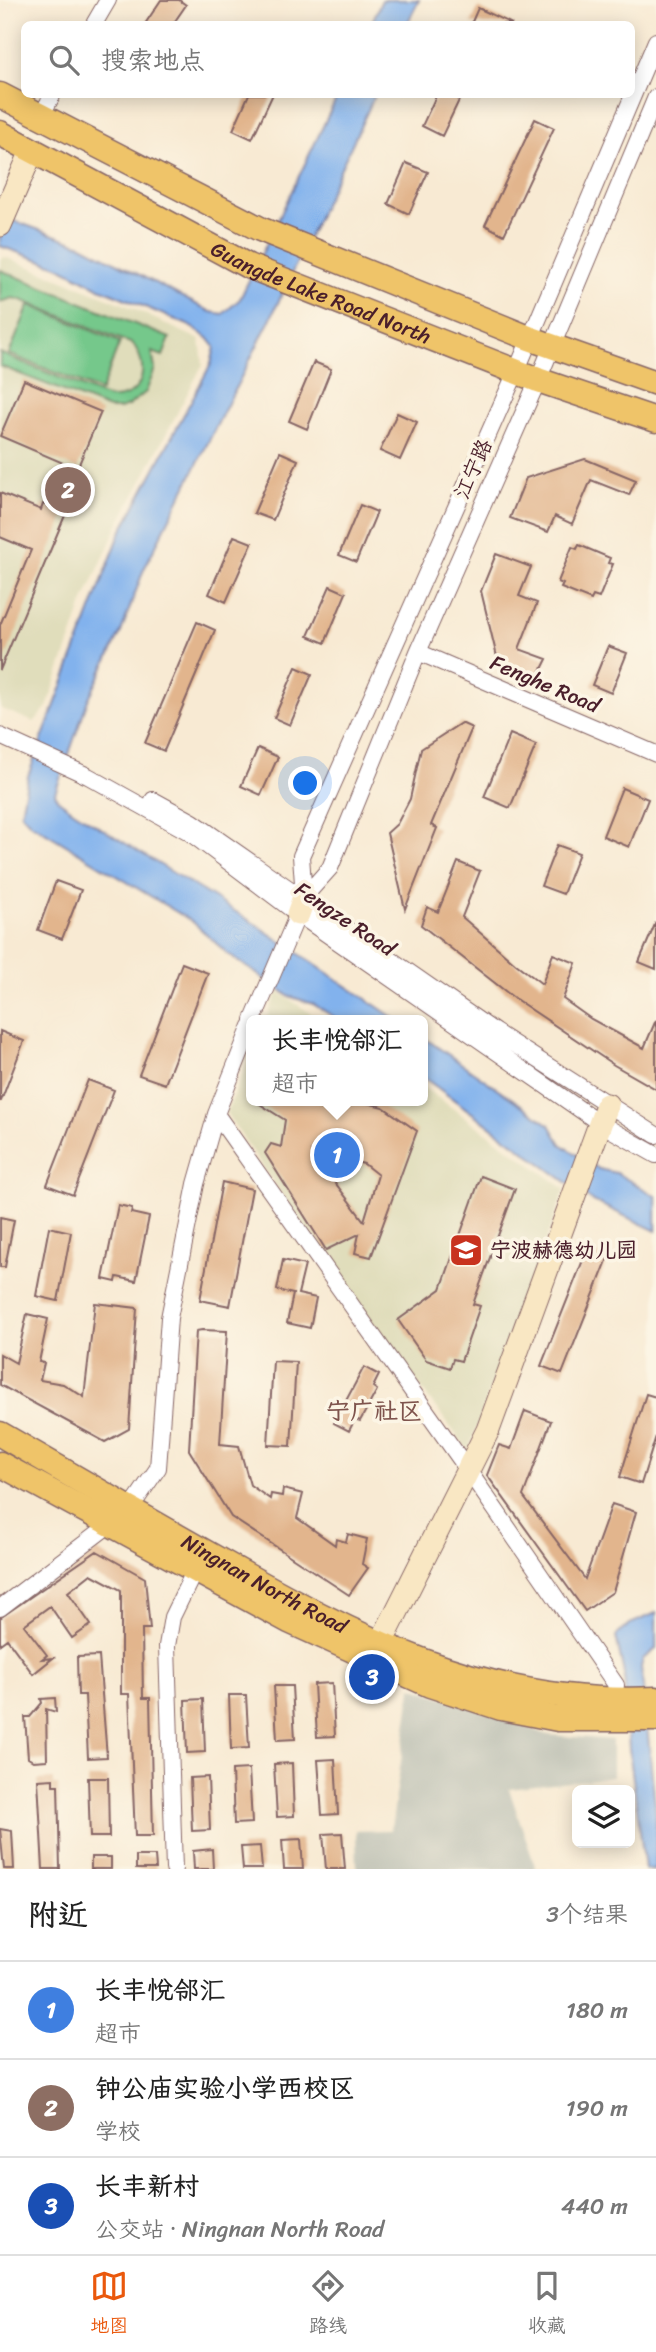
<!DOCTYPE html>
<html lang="zh">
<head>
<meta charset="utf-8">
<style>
  :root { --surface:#fff; --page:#f2f2f2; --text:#222; --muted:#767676; --line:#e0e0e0; --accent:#ea580c }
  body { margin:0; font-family:Sriracha,"LXGW WenKai TC",sans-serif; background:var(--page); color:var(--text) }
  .controls { position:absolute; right:21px; bottom:21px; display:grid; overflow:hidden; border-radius:10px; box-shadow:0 4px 18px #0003 }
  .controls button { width:63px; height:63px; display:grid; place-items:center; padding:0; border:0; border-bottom:2px solid var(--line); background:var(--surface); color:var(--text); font:35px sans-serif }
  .you { position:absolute; left:306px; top:784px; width:24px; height:24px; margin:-18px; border:5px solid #fff; border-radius:50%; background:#1a73e8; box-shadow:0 0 0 10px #1a73e833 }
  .badge { display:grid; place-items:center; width:46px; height:46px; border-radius:50%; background:var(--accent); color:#fff; font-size:23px; font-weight:700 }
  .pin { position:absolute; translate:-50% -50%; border:4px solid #fff; box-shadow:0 2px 7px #0006 }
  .popup { position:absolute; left:246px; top:1015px; width:182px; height:91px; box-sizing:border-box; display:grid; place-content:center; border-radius:10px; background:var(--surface); filter:drop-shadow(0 2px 5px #0005); font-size:23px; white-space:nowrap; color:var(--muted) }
  .popup b { font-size:26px; color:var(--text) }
  .popup::after { content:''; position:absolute; left:50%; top:100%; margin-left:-14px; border:14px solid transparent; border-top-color:var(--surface) }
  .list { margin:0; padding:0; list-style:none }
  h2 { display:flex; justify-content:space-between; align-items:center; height:91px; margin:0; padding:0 28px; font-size:30px }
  h2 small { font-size:23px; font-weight:400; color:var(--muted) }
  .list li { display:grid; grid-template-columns:46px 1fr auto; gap:21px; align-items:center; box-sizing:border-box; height:98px; padding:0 28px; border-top:2px solid var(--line) }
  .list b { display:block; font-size:26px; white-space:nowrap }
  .list p { margin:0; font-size:23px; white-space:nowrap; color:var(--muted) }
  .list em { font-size:23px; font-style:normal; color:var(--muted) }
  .icon { flex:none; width:38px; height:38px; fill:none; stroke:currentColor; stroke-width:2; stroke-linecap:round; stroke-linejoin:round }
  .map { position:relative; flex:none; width:656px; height:1869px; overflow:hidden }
  .search { position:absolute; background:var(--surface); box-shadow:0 4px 18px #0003; left:21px; right:21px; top:21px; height:77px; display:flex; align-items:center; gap:18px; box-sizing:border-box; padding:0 24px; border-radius:10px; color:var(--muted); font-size:26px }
  .sheet { height:385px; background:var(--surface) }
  nav { display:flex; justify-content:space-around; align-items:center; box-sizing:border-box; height:98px; border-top:2px solid var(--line); background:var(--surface); font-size:19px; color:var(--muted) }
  nav a { display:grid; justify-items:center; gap:4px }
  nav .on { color:var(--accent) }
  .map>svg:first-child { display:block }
  .built { fill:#e0ddbb }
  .industrial { fill:#c4c6b9 }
  .green { fill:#75c88b; stroke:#60745b; stroke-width:2 }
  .water { fill:#82b2ed; stroke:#66688c; stroke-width:2 }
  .building { fill:#e2b58d; fill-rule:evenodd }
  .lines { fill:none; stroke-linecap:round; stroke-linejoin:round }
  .street-casing { stroke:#876666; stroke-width:18 }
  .secondary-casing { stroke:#876666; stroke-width:25 }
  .primary-casing { stroke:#876666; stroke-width:27 }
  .street { stroke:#fff; stroke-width:16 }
  .secondary { stroke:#f9e7c3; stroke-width:23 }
  .primary { stroke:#efc469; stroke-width:24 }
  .labels { text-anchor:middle; stroke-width:7; stroke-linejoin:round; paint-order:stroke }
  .street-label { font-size:21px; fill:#4a1f2b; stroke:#fcf5e5 }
  .poi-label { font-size:21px; font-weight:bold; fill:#4a1f2b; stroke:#fcf5e5; text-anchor:start }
  .quarter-label { font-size:24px; font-weight:bold; fill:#7f544d; stroke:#fcf5e5 }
</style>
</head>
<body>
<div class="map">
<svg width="656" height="1869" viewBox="0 0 656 1869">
  <rect width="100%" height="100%" fill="#fcf5e5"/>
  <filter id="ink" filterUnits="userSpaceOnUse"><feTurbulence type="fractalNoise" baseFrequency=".0143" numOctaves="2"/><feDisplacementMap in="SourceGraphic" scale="14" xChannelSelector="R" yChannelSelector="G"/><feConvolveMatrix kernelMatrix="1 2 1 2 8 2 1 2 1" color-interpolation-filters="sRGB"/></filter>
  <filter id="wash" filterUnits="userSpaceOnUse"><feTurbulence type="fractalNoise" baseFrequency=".00686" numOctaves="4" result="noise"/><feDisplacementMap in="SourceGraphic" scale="28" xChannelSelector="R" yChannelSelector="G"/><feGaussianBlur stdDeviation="1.57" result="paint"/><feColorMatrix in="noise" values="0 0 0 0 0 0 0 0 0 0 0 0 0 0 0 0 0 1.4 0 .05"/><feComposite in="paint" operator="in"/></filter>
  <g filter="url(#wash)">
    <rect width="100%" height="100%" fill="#f8ead3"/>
    <!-- built -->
    <path class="built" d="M5,257L123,304L200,340L203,364L116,529L84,601L47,707L34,722L0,708V259Z
      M278,992L321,1020H266Z
      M251,1055V1101H423V1087L565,1189L468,1450L363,1312L226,1113Z"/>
    <!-- industrial -->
    <path class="industrial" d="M412,1687L548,1735L612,1740V1777L509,1789L536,1869H357L356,1831L391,1830Z"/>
    <!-- green -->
    <path class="green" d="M0,270L170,338L163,356L152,352L155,369L146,392L128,406L119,409H109L0,366V353L109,398C142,400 151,369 133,344L21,300L13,298L0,302Z
      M29,305L120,342L101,391L9,354Z"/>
    <!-- water -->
    <path class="water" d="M382,0H419L407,24H371Z
      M338,95H375L269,322L144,569L121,632L88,700L55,793L57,799L75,812L249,920L397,1020H339L313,1004L289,996L228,954L193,922L30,823L21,813L28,776L120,534L211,364L215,347L208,338L188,325L100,288L60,267L0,246V216L82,245L211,312L223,314L240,299Z
      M423,1037L550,1125L561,1144L599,1169L616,1173L656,1196V1231L591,1200L423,1077Z
      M656,1613V1649L643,1659L641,1667L656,1814V1869H645L629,1749L624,1674L616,1636L630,1624Z"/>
    <g id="blocks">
      <!-- building -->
      <path class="building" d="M161,0H179L186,5L173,24H145Z
        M478,8L512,24H471Z
        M249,94H273L252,139L233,130Z
        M437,94H462L442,136L422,126Z
        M535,119L554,128L504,235L485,225Z
        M406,163L428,172L409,214L388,204Z
        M314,362L331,369L307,429L289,421Z
        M24,380L101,412L77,469L0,436Z
        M397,413L417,422L400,460L380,451Z
        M280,452L298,460L273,520L254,513Z
        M585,459L636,480L629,495L591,480L572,524L555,516L548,532L510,518L526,478Z
        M0,493L41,510L43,504L66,513L0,670V625L31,550L0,537Z
        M360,505L377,512L356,562L339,555Z
        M234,536L252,543L226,602L209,594Z
        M579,545L610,558L608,563L613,564L599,598L593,596L591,600L561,588L563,584L558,582L572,547L577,549Z
        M496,554L531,567L519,596L537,603L519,649L547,659L538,677L498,661L481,591Z
        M330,586L346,593L325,643L308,636Z
        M197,622L215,630L164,751L145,743Z
        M608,646L627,653L611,693L592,685Z
        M296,667L312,674L290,725L274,718Z
        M461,723L472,728L431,825L437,828L405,909L387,833L397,824L410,799L421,749Z
        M510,734L536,745L510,808L484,797Z
        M258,748L278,757L261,795L241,786Z
        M622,788L648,799L629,847L603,836Z
        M557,845L579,853L563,894L541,886Z
        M458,862L480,871L462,917L516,964L542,984L553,954L576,963L563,999L591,1019L644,1048L656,1020V1089L614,1065L514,998L421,925L427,907L438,912Z
        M56,881L81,890L62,939L38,930Z
        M656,922V969L639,962Z
        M182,963L208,973L165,1084L139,1075Z
        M0,1031L24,1041L1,1101H0Z
        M88,1080L114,1090L73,1195L47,1185Z
        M255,1101H359L383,1107L417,1131L371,1257L355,1253L359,1234L326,1250L265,1153L271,1144L281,1147L285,1120ZM312,1152L364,1164L378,1175L364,1221Z
        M481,1176L515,1189L473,1304L480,1306L461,1361L453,1359L450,1368L426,1360L398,1320L441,1289Z
        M222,1182L252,1189L230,1306L200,1300Z
        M118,1205L132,1208L131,1213L149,1217L136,1281L117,1277L116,1282L103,1279Z
        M0,1217L14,1220L5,1267H0Z
        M49,1227L71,1232L58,1301L36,1296Z
        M587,1250L608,1258L562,1374L541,1366Z
        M283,1260L305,1265L298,1294L316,1298L310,1328L287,1323L293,1294L277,1290Z
        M95,1303L137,1308L129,1429L105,1442L0,1385V1354L16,1363L27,1314L48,1319L39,1362L44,1363L40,1380L63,1384L84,1397Z
        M202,1330L227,1331L220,1444L239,1446L250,1485L270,1499L271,1494L282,1496L283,1489L303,1494L297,1518L335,1545L336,1539L346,1542L348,1534L367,1539L362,1564L368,1568L349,1595L231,1517L189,1450L196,1331Z
        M273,1361L296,1362L291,1446L268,1445Z
        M364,1367L379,1375L373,1387L377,1390L360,1421L355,1419L349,1431L334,1423Z
        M646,1394L656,1397V1436L641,1484L620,1477Z
        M525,1411L551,1421L523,1496L585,1579L612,1504L636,1512L613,1592L585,1611L487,1475L499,1445L511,1449Z
        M97,1551L145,1578L150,1629H142L143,1698H150L153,1836H135L129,1694H121V1590L91,1574L68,1592L91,1625L72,1638L50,1606L24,1625L47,1655L42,1659L53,1658L33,1674L7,1639L0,1644V1618Z
        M99,1656L107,1757L88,1758L85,1695H78L77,1657Z
        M332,1683L335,1736L317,1737L314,1684Z
        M274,1686H292L295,1739L277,1740Z
        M229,1695H246L249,1748L231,1749Z
        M55,1698L56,1712L46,1709L47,1760L33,1761L28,1758L25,1717H30L42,1703L41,1699Z
        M203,1699L205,1752L187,1753L185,1700Z
        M335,1759L338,1814L322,1815L318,1760Z
        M292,1763L294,1816L277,1817L274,1764Z
        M249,1769L252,1823L234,1824L232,1770Z
        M208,1777L210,1830L192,1831L190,1778Z
        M88,1778H108L109,1837H90Z
        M53,1779V1785H58L60,1869H43L38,1780Z
        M0,1829L12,1831L14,1869H4Z
        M342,1833L345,1869H326L323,1834Z
        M301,1839L303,1869H284L282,1840Z
        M260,1846L262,1869H243L241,1847Z
        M212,1849L213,1869H194L193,1851Z
        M136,1856H155L156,1869H136Z
        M91,1857H111V1869H91Z"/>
    </g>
  </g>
  <g filter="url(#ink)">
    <use href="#blocks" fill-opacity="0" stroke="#876666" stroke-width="2"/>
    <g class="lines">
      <!-- street casing -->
      <g class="street-casing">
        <path id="street" d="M94,24L108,0
          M41,116L53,94
          M418,652L656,754
          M0,736L88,776L189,832L298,914L601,1124L656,1155
          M153,800L193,822L495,1032L656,1135
          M304,897L301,856L516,372L656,41
          M304,897L330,868L418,652L538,380L656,97
          M253,1020L298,914
          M216,1114L468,1470L616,1685L614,1699
          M0,1608L130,1509L158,1468L169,1318L196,1184L216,1114L251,1026
          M174,1869L167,1646L172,1617L195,1570"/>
      </g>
      <!-- secondary casing -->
      <g class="secondary-casing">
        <path id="secondary" d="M0,225L32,151
          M298,914L304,897
          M381,1643L488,1430L607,1105"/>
      </g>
      <!-- primary casing -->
      <g class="primary-casing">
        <g id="primary">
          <path d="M0,95L260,229L529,338L656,383"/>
          <path id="s1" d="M0,133L248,266L538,380L656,420"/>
          <path id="s2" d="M0,1434C71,1475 141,1516 212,1556C355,1637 487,1708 656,1699"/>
          <path d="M0,1464L289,1621L430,1685L501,1708L558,1719H656"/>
        </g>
      </g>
      <!-- street -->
      <use href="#street" class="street"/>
      <!-- secondary -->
      <use href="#secondary" class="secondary"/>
      <!-- primary -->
      <use href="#primary" class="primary"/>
    </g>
  </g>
  <!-- icons -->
  <defs>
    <g id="school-square" transform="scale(1.75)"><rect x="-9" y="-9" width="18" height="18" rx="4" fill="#c8321e" stroke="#fcf5e5"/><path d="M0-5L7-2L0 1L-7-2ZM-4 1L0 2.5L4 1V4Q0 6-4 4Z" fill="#fff"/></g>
  </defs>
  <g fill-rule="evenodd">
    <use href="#school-square" x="466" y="1250"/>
  </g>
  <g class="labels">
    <!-- street labels -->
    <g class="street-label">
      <text dy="7" stroke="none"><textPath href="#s1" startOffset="359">Guangde Lake Road North</textPath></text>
      <text transform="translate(473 469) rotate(-66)" y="7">江宁路</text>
      <text transform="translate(545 684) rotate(23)" y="7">Fenghe Road</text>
      <text transform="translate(345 919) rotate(34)" y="7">Fengze Road</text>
      <text dy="7" stroke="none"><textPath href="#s2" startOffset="304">Ningnan North Road</textPath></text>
    </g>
    <!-- poi labels -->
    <g class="poi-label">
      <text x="490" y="1257">宁波赫德幼儿园</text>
    </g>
    <!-- quarter labels -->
    <g class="quarter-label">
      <text x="374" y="1419">宁广社区</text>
    </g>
  </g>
</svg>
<div class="controls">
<button><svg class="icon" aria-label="layers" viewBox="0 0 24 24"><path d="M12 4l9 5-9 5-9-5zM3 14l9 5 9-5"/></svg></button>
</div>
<div class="you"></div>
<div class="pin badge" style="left:337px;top:1155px;background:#3f7fe0">1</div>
<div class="popup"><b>长丰悦邻汇</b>超市</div>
<div class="pin badge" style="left:68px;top:490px;background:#8d6e63">2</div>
<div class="pin badge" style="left:372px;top:1677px;background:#1a4fb4">3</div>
<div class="search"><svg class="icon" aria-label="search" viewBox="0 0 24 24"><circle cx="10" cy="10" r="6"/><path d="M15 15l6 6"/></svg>搜索地点</div>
</div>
<section class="sheet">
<h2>附近<small>3个结果</small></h2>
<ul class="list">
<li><span class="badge" style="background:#3f7fe0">1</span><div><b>长丰悦邻汇</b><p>超市</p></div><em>180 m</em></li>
<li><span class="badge" style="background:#8d6e63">2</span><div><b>钟公庙实验小学西校区</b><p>学校</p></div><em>190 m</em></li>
<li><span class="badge" style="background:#1a4fb4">3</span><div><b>长丰新村</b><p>公交站 · Ningnan North Road</p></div><em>440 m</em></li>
</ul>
</section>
<nav>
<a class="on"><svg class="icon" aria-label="map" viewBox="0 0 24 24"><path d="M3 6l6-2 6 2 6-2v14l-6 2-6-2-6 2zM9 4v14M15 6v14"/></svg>地图</a>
<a><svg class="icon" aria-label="directions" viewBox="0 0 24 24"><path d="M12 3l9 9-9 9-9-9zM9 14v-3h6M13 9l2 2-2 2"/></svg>路线</a>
<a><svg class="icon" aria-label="saved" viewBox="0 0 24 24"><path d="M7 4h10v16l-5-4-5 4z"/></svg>收藏</a>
</nav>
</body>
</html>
